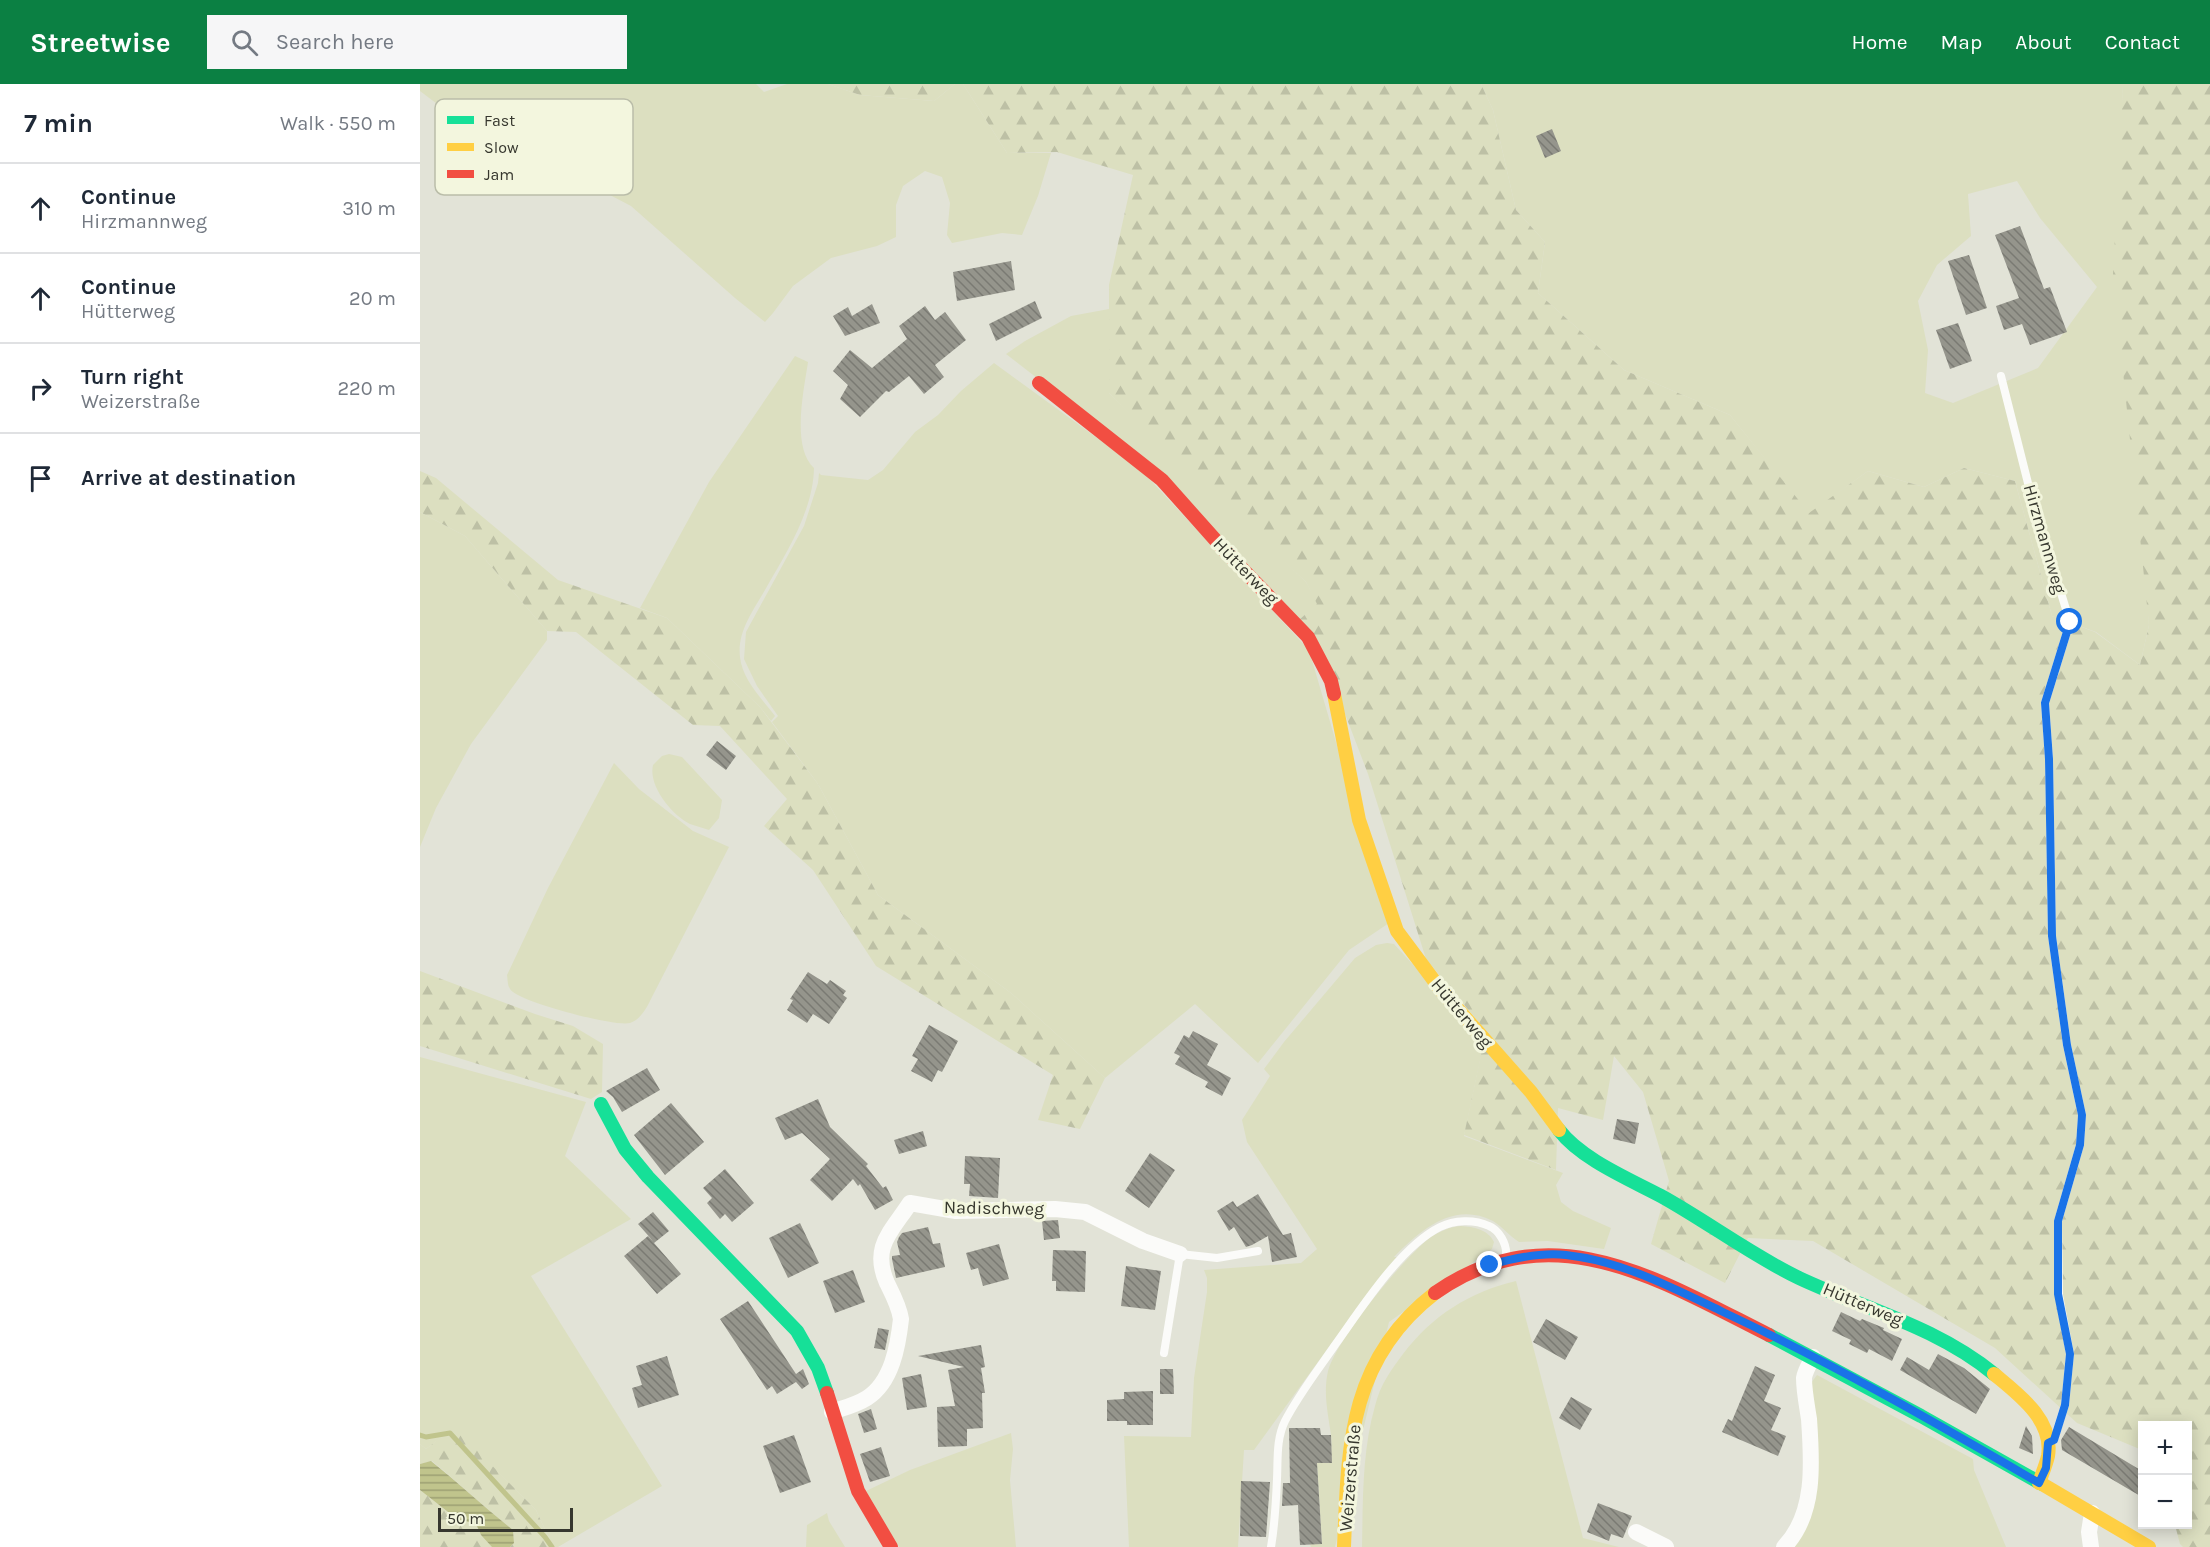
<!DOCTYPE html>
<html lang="en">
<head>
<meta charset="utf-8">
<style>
  :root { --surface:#fff; --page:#f6f6f7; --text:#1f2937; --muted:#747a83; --line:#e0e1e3; --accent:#0b8043 }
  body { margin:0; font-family:Karla,sans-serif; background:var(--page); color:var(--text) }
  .controls { position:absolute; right:18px; bottom:18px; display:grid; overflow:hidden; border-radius:0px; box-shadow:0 3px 15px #0003 }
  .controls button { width:54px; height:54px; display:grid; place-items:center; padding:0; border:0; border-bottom:2px solid var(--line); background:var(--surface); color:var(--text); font:30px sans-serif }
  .scale { position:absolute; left:18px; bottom:15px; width:135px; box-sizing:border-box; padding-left:6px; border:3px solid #36372e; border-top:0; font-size:16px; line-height:21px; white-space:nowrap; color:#36372e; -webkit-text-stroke:4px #f3f6de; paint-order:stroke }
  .stop { position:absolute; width:18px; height:18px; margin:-14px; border:4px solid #1a73e8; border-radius:50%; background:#fff }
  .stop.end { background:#1a73e8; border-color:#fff; box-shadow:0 2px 6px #0008 }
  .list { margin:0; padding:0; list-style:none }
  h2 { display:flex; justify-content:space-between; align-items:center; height:78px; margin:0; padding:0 24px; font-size:26px }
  h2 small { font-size:20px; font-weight:400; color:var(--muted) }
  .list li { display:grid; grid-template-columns:39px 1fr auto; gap:18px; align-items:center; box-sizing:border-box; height:90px; padding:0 24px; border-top:2px solid var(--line) }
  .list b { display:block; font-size:22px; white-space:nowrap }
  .list p { margin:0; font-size:20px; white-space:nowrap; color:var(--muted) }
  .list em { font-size:20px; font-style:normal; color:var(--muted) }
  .icon { flex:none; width:33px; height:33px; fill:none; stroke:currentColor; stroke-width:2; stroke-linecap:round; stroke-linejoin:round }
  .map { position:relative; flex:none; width:1790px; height:1463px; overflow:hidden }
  header { display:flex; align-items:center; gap:36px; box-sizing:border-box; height:84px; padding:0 30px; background:var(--accent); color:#fff }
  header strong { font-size:28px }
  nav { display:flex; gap:33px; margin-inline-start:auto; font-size:21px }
  .search { width:420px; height:54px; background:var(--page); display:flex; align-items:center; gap:15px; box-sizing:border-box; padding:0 21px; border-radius:0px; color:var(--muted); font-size:22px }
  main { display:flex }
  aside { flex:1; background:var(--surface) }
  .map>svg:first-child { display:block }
  .green { fill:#dcdfc0; fill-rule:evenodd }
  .forest { fill:url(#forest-firs) }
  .water { fill:url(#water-rules) }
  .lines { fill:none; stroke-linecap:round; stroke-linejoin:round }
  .stream { stroke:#c0c48c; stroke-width:5 }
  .building { fill:url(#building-back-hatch) }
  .lane { stroke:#fbfbf9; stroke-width:8 }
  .street { stroke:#fbfbf9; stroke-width:16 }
  .fast { stroke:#16e098; stroke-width:14 }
  .slow { stroke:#ffcf43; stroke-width:14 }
  .jam { stroke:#f24e42; stroke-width:14 }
  .route { stroke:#1a73e8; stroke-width:8 }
  .labels { text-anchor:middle; stroke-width:6; stroke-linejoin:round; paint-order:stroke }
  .street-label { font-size:18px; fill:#36372e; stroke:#f3f6de }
  .key { fill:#f3f6de; stroke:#babda9; stroke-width:1.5 }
  .key-label { font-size:16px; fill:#36372e }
</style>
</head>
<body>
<header>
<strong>Streetwise</strong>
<div class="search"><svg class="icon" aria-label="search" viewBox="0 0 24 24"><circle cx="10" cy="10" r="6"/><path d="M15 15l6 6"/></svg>Search here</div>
<nav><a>Home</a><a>Map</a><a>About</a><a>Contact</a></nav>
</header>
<main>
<aside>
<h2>7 min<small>Walk · 550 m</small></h2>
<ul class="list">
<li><svg class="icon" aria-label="ahead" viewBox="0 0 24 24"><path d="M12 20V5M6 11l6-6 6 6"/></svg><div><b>Continue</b><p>Hirzmannweg</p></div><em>310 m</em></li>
<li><svg class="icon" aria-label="ahead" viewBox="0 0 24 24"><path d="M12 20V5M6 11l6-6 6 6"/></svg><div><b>Continue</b><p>Hütterweg</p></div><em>20 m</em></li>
<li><svg class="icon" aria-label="right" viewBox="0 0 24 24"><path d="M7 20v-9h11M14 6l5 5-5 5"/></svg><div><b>Turn right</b><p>Weizerstraße</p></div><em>220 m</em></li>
<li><svg class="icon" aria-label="arrive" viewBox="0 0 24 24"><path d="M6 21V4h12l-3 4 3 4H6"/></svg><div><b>Arrive at destination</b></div></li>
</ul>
</aside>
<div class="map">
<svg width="1790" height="1463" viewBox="0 0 1790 1463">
  <defs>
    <pattern id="forest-firs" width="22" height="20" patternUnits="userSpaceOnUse" patternTransform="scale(1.5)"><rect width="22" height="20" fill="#dcdfc0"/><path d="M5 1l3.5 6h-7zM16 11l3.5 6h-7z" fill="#bdc0a5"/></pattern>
    <pattern id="water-rules" width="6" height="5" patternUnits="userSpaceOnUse" patternTransform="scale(1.5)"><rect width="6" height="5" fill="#c0c48c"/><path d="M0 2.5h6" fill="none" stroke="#9da073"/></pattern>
    <pattern id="building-back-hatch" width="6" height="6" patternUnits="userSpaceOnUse" patternTransform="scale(1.5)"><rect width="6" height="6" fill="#95958c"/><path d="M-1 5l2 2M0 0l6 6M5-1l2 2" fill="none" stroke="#7a7a73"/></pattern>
  </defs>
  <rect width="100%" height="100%" fill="#e2e3d7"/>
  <!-- green -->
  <path class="green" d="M0,0H336L344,8L367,0H408L440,11L514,17L535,0H543L587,69H631L618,112L602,151L582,149L532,159L527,151L530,119L522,93L505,87L483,102L476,121V153L457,162L411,174L373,202L353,229L345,238L315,214L211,122L142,86L50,45L0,7Z
    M1061,0H1703L1701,68L1729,541L1720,581L1676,548L1632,532L1595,397L1544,384L1504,403L1448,387L1389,430L1310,331L1204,286L1118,209L1125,158L1096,126L1073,26ZM1597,97L1620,134L1677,203L1618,284L1533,319L1505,309L1508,266L1498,217L1517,181L1551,152L1548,110Z
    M689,225V309L886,498L898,520L879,536L652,321L586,270L605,257L651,232Z
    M375,272L388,278C384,306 371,363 394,384C393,428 366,469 345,506C333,527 317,548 320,573C322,595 342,615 355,632L351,637L340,623L247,534L220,524L289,398Z
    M574,279L721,386L889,566L969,839L929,866L838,979L775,920L685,994L591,909L458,811L398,700L352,638L358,632L337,602L324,575L326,548L384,442L398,399L399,389L401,391L448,396L463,386L495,348L518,331L541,307Z
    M0,428L45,452L127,547V556L51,660L16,724L0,763Z
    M249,670L262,673L302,716L299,734L289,746C283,744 276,742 270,740C252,731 228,702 233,681L242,672Z
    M194,679L219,705L273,747L309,763L233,911C228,921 222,935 210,939C194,943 106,919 93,908C87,904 88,897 87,891L128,804Z
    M967,859L974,860L1064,958L1044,1052L1143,1089L1136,1101L1141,1118L1153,1127L1191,1144L1184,1165L1128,1157L1099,1158C1089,1152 1083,1143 1073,1137C1033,1117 1001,1146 974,1173H977L940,1220L834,1366H824L818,1463H709L704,1352L771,1353L774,1294L787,1208V1194L784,1186L881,1179L897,1165L827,1058L822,1036L850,992L844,985L864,958L935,874L956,861Z
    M0,973L166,1018L145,1072L211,1135L111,1192L242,1402L138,1463H133L116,1426L34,1344L6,1365L0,1360Z
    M1041,1142C1053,1143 1068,1145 1074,1158L1072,1165L969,1238L915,1463H891L890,1460L902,1459L897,1379H911C911,1370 912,1360 911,1351C908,1329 903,1309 908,1287C916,1256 985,1172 1011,1153C1020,1147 1030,1143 1041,1142Z
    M1096,1197L1163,1454L1199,1463H942C943,1417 942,1367 955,1322C960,1301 971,1286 983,1270C1012,1232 1049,1208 1096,1197Z
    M1397,1291L1553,1375L1554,1386L1586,1463H1373L1377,1458L1391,1299Z
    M591,1349L593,1365L590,1396L596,1463H479L446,1407L490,1386Z
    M407,1429L409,1437L425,1463H386L387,1441Z"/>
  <!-- forest -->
  <path class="forest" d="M408,0H535L514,17L440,11Z
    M543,0H1061L1073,26L1096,126L1125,158L1118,209L1204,286L1310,331L1389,429L1448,387L1504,403L1544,384L1595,397L1632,532L1675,548L1720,581L1729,541L1693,190L1703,0H1790V1463H1763L1760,1460L1755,1441L1768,1440V1342H1722V1366L1657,1339L1575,1264L1393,1157L1328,1154L1305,1199L1231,1160L1249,1097L1223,1008L1194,972L1183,1036L1138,1024L1136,1086L1044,1051L1066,947L1006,875L948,690L909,588L879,536L897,520L886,498L793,412L689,309V201L713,91L637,68L587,69Z
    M0,387L16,394L138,496L247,534L340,623L398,700L458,811L591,909L685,994L660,1045L618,1036L633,991L456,882L393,786L344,742L367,715L300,642L273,641L156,548L127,547L45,452L0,428Z
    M0,887L115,930L153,942L183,960L182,1008L171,1015L0,962Z
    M34,1343L116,1426L133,1463H90L94,1459L93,1446C65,1424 39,1399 12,1377L0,1380V1360L6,1365Z
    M0,1406L37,1435L56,1440L61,1451L74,1463H0Z"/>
  <!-- water -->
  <path class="water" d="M11,1377C39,1399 65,1424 93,1446L94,1459L90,1463H72L61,1451L56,1440L37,1435L0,1406V1380Z"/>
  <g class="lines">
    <!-- stream -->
    <path class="stream" d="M0,1351L6,1353L30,1349L125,1453L132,1463"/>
  </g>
  <!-- building -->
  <path class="building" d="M1132,45L1141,67L1125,74L1116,52Z
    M1600,142L1624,205L1630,203L1647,248L1610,261L1602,240L1584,246L1576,222L1599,214L1575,151Z
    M1549,171L1567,224L1546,231L1528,177Z
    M591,177L595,206L537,217L533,188Z
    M615,217L622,234L576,257L569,240Z
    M452,220L460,239L425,252L413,232L428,223L432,232Z
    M505,222L515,236L525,228L546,256L515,281L524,293L504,310L489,292L469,308L466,307L440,333L420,315L428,301L413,287L430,266L452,284L487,255L479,242Z
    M1538,239L1552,277L1530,285L1516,246Z
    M297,657L316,672L306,686L286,671Z
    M388,888L407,900L410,896L426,907L423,911L427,914L409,940L393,930L387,939L367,926L373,916L370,915Z
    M509,941L538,957L522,988L518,986L512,998L491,987L498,975L492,972Z
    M773,947L798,960L787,981L811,994L802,1012L785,1003L788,998L755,980L760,972L754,969L764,951L769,954Z
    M227,984L240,1006L202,1028L193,1013L186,1007Z
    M398,1015L410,1043L448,1080L446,1082L463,1104L466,1102L473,1116L455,1126L440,1100L438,1102L433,1095L412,1117L390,1096L410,1075L382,1049L365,1056L355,1034Z
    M251,1019L284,1058L245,1091L214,1051Z
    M1197,1035L1219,1039L1215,1060L1193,1055Z
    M503,1047L507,1062L479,1070L474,1056Z
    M730,1069L755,1086L729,1124L705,1107Z
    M545,1072L580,1074L578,1114L549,1112L550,1100H544Z
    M305,1085L334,1119L312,1138L305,1130L300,1135L287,1119L292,1114L283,1104Z
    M838,1110L863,1151L871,1149L877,1173L852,1178L848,1152L832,1161L826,1163L814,1143L809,1147L797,1127L813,1117L817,1123Z
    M233,1128L249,1147L234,1159L261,1190L237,1210L204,1172L228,1152L233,1157L218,1140Z
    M638,1136L640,1154L624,1156L622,1137Z
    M380,1139L399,1179L368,1194L349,1154Z
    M508,1143L513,1160L520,1159L525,1183L476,1194L472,1175V1172L480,1171L477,1158L479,1153L482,1149Z
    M579,1160L589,1195L563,1202L558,1184L551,1186L546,1169Z
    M633,1166L666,1167L665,1208L636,1207V1197H632Z
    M706,1182L741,1187L735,1226L701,1222Z
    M433,1186L445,1218L415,1229L403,1197Z
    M328,1217L376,1290L383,1285L389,1300L382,1305L376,1298L357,1310L352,1302L347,1306L300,1235Z
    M1421,1228L1440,1237L1442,1235L1464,1244L1463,1246L1482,1255L1472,1277L1449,1265L1447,1269L1429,1260L1431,1256L1412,1247Z
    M1126,1235L1158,1253L1145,1276L1113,1258Z
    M458,1244L469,1246L465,1266L454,1264Z
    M561,1261L565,1283L561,1284L565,1309H562L563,1344L547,1345V1362L518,1363L517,1323L535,1322L528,1286L544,1283L498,1272Z
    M1518,1270L1544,1284L1570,1305L1556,1330L1480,1286L1487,1273L1509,1286Z
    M247,1272L259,1311L218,1324L212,1304L222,1301L216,1282Z
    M1335,1282L1355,1291L1344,1317L1361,1324L1351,1346L1366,1352L1358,1372L1302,1348L1308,1335L1312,1337Z
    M740,1285H753L754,1310H740Z
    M501,1290L507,1323L487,1326L482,1294Z
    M733,1307V1341H707V1337H687V1316L704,1315V1308Z
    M1151,1313L1172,1325L1160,1346L1139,1334Z
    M451,1325L457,1345L444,1349L438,1330Z
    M1606,1342L1612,1352L1613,1370L1599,1364Z
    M1649,1343L1722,1387V1413L1642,1366L1641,1356Z
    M869,1344H900L901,1351H911L912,1379H897L902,1460L880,1461L878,1421L862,1422L863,1399H870Z
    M374,1351L391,1398L360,1409L343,1362Z
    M461,1363L470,1392L450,1398L440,1370Z
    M821,1397L850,1398L846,1453L820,1452Z
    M1178,1419L1212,1432L1203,1454L1191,1450L1189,1457L1167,1448Z"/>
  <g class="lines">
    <!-- lane -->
    <path class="lane" d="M1581,292L1613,419L1650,538L1625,619L1629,674L1632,852L1647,961L1662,1031L1660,1061L1638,1137L1639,1211L1650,1270L1645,1321L1634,1355
      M744,1269L760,1170L797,1174L838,1167
      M851,1463C855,1440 856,1418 857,1395C858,1376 856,1355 865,1337C879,1310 898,1286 915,1261C941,1225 980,1163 1020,1143C1034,1136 1054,1135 1069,1142C1079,1146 1087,1160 1086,1171"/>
    <!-- street -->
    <path class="street" d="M412,1328C423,1324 436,1321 447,1314C472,1298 478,1262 481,1235C479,1222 473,1211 467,1199C451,1163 471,1148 490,1119L536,1127L635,1125L665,1128L723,1157L760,1170
      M1216,1448L1246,1463
      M1364,1463C1396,1430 1392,1378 1389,1335C1387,1322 1384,1307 1384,1294C1385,1287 1390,1279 1393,1273
      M1671,1463L1669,1448L1672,1429"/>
    <!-- fast -->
    <path class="fast" d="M181,1020L205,1065L228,1093L377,1247L398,1284L407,1309
      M1139,1046C1161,1075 1209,1095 1241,1112C1288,1138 1331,1171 1379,1194C1445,1225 1517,1243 1574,1290
      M1349,1251L1501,1332L1622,1400"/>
    <!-- slow -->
    <path class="slow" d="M914,610L939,736L977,847L1021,906L1111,1008L1139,1046
      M1574,1290C1598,1310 1634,1336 1628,1372C1626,1381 1622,1390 1619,1399
      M1622,1400L1729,1463
      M924,1463C928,1363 928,1276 1015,1209"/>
    <!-- jam -->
    <path class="jam" d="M619,299L742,396L807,469L888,553L911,597L914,610
      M1015,1209C1132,1127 1239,1196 1349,1251
      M407,1309L438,1407L471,1463"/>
  </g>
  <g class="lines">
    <!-- route -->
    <path class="route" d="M1070,1181C1094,1174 1120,1168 1146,1171C1202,1177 1253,1204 1303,1228C1412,1279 1516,1339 1619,1399L1626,1384L1628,1359L1634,1356L1645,1321L1650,1270L1638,1210V1137L1660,1061L1662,1031L1647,961L1632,852L1629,675L1625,619L1650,538"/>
  </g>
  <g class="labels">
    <!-- street labels -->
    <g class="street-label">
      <text transform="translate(1625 455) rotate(74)" y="6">Hirzmannweg</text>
      <text transform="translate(826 487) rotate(46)" y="6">Hütterweg</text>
      <text transform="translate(1042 929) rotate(50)" y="6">Hütterweg</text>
      <text transform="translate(574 1124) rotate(1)" y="6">Nadischweg</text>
      <text transform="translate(1443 1220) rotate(23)" y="6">Hütterweg</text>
      <text transform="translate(930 1394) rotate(-85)" y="6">Weizerstraße</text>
    </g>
  </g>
  <!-- legend -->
  <rect x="15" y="15" width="198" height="96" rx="9" class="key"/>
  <rect x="27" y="32" width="27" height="8" fill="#16e098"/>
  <rect x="27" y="59" width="27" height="8" fill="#ffcf43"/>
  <rect x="27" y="86" width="27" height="8" fill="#f24e42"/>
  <g class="key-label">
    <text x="64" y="42">Fast</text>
    <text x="64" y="69">Slow</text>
    <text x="64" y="96">Jam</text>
  </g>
</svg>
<div class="controls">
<button>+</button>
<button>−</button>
</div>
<div class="scale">50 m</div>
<div class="stop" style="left:1650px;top:538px"></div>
<div class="stop end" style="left:1070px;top:1181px"></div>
</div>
</main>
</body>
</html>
